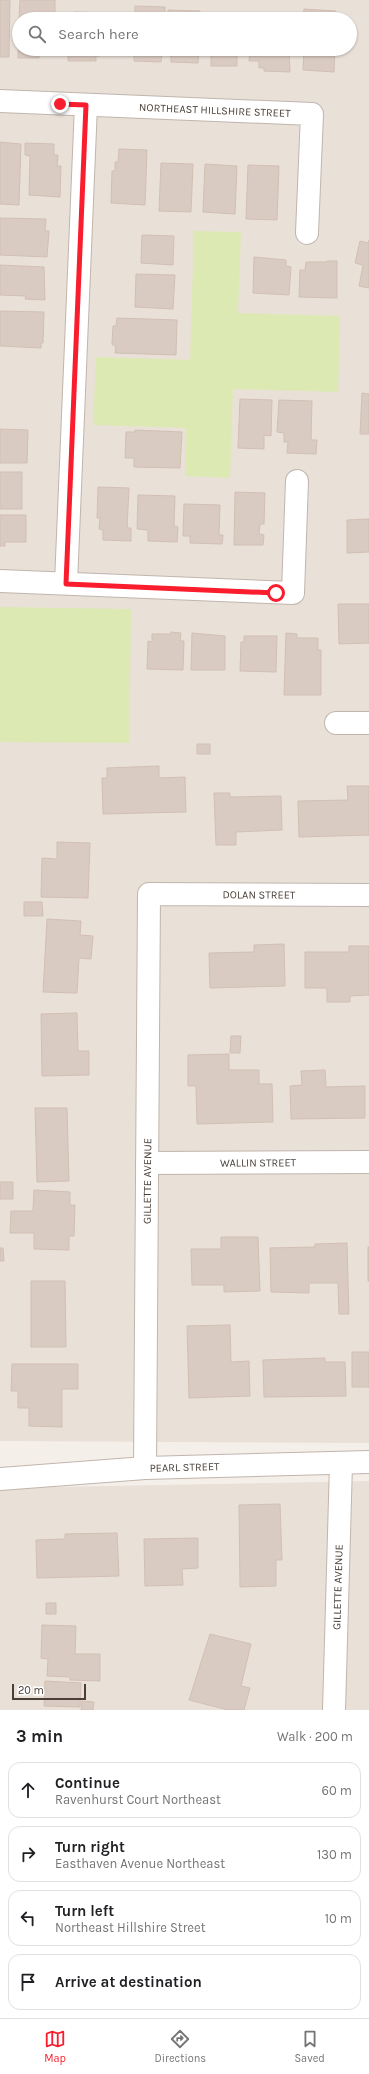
<!DOCTYPE html>
<html lang="en">
<head>
<meta charset="utf-8">
<style>
  :root { --surface:#fff; --page:#f6f6f6; --text:#202124; --muted:#757577; --line:#e0e0e0; --accent:#f91d2d }
  body { margin:0; font-family:Karla,sans-serif; background:var(--page); color:var(--text) }
  .scale { position:absolute; left:12px; bottom:10px; width:74px; box-sizing:border-box; padding-left:4px; border:2px solid #493f38; border-top:0; font-size:11px; line-height:14px; white-space:nowrap; color:#493f38; -webkit-text-stroke:3px #fff; paint-order:stroke }
  .stop { position:absolute; width:12px; height:12px; margin:-9px; border:3px solid #f91d2d; border-radius:50%; background:#fff }
  .stop.end { background:#f91d2d; border-color:#fff; box-shadow:0 1px 4px #0008 }
  .list { margin:0; padding:0; list-style:none }
  h2 { display:flex; justify-content:space-between; align-items:center; height:52px; margin:0; padding:0 16px; font-size:17px }
  h2 small { font-size:13px; font-weight:400; color:var(--muted) }
  .list li { display:grid; grid-template-columns:26px 1fr auto; gap:12px; align-items:center; box-sizing:border-box; height:56px; margin:0 8px 8px; padding:0 8px; border:1px solid var(--line); border-radius:12px }
  .list b { display:block; font-size:15px; white-space:nowrap }
  .list p { margin:0; font-size:13px; white-space:nowrap; color:var(--muted) }
  .list em { font-size:13px; font-style:normal; color:var(--muted) }
  .icon { flex:none; width:22px; height:22px; fill:none; stroke:currentColor; stroke-width:2; stroke-linecap:round; stroke-linejoin:round }
  .map { position:relative; flex:none; width:369px; height:1710px; overflow:hidden }
  .search { position:absolute; background:var(--surface); box-shadow:0 1px 3px #0004; left:12px; right:12px; top:12px; height:44px; display:flex; align-items:center; gap:10px; box-sizing:border-box; padding:0 14px; border-radius:22px; color:var(--muted); font-size:15px }
  .sheet { height:308px; background:var(--surface) }
  nav { display:flex; justify-content:space-around; align-items:center; box-sizing:border-box; height:56px; border-top:1px solid var(--line); background:var(--surface); font-size:11px; color:var(--muted) }
  nav a { display:grid; justify-items:center; gap:2px }
  nav .on { color:var(--accent) }
  .map>svg:first-child { display:block }
  .residential { fill:#e9e0d8; fill-rule:evenodd }
  .green { fill:#dde9b3 }
  .building { fill:#dacbc2; stroke:#d2bfb3 }
  .lines { fill:none; stroke-linecap:round; stroke-linejoin:round }
  .minor-casing { stroke:#c1b5ac; stroke-width:24 }
  .minor { stroke:#fff; stroke-width:22 }
  .route { stroke:#f91d2d; stroke-width:5 }
  .labels { text-anchor:middle; stroke-width:4; stroke-linejoin:round; paint-order:stroke }
  .street-label { font-size:11px; fill:#493f38; stroke:#fff }
</style>
</head>
<body>
<div class="map">
<svg width="369" height="1710" viewBox="0 0 369 1710">
  <rect width="100%" height="100%" fill="#f5efea"/>
  <!-- residential -->
  <path class="residential" d="M0,0H369V1443L0,1441ZM19,19H350V49H19Z
    M369,1481V1710H0V1488Z"/>
  <!-- green -->
  <path class="green" d="M194,231L241,232L238,313L340,316L338,392L233,389L230,478L185,476L186,428L93,425L96,357L190,360Z
    M0,607L131,609L129,743L0,742Z"/>
  <!-- building -->
  <path class="building" d="M0,0H10L9,57H0Z
    M20,0H55V19H19Z
    M135,6L165,7V19H135Z
    M304,9L336,11V19H303Z
    M168,10L200,11V19H168Z
    M74,12L113,13L112,19H73Z
    M213,16L245,17V19H212Z
    M19,26V49H54L53,53H39V58H18Z
    M70,49H111V51H100V56H96V61H68V52H70Z
    M134,49H162L161,62L134,61Z
    M167,49H199L198,63L171,62V56L167,55Z
    M211,49H244V54H237V66H211Z
    M250,49H289L290,72L264,71V68H259V61H249Z
    M304,49H335L334,72L303,70Z
    M0,142L21,144L19,205L0,204Z
    M25,143L54,144V155H58L57,166H61L60,197L29,195L30,156L25,155Z
    M119,149L147,150L145,205L111,203L112,171H115V162H118Z
    M161,163L193,164L191,212L159,211Z
    M205,164L237,166L235,214L203,212Z
    M248,165L279,166L277,220L246,219Z
    M0,218L46,219L45,231H49L47,257L0,255Z
    M142,235L174,236L173,265L141,263Z
    M369,240V288L359,286L363,265L355,263L360,241L368,243Z
    M254,257L286,260V266L291,267L289,295L253,293Z
    M327,261H337V298L299,297L300,270H305L306,262H327Z
    M0,265L44,267L45,300L25,299L26,296L0,295Z
    M136,274L175,275L173,309L135,307Z
    M0,311L44,312L43,343H41V348L0,346Z
    M117,318L177,320L176,355L115,353L116,347L112,344L113,326H116Z
    M362,393L369,394V434H360Z
    M240,399L272,400L271,436L264,435V449L238,448Z
    M279,400L312,401L311,440H317L316,454L287,453L288,442H284V433L277,432Z
    M0,429L28,430L27,463H0Z
    M135,430L182,432L180,468L134,467V458H125L126,432H135Z
    M0,472H22V509H0Z
    M98,487L129,488L127,528H131V541L103,540V530L99,529L100,518H97Z
    M235,492L265,493L264,524H260L259,534L264,535L263,545H234Z
    M138,495L175,496L174,526L178,527L177,542L148,541V530L137,529Z
    M184,504L220,505L219,535H223L222,544L190,543V536H183Z
    M0,515H26V542H5V546H0Z
    M369,519V552L347,553V520Z
    M338,604H369V643L339,644Z
    M171,632L181,633L180,641H184L183,670L147,669L148,641L152,642V634H171Z
    M192,633L225,636V670H191Z
    M286,633L297,634V638H318V650H321V695H284Z
    M244,636H277L276,672L240,671L241,642H244Z
    M197,744H210V754H197Z
    M159,766V778L185,777L186,812L103,814L102,778H107V768Z
    M347,786H369V835L299,837L298,801L348,800Z
    M214,793H230V797L281,796L282,830L236,832V845H216Z
    M57,842L90,843L88,898L41,897L42,858L57,859Z
    M24,902H42L43,916H24Z
    M47,919L81,921L80,935L93,936L91,959L79,958L77,993L43,992Z
    M284,944L285,986L210,988L209,953L254,952V945Z
    M349,946H369V995L350,996V1002H327V988H305V952H349Z
    M77,1013L78,1051H89V1075L42,1076L41,1014Z
    M231,1036H241L240,1053H230Z
    M229,1054V1070H259V1084H272L273,1122L197,1124L196,1086H188V1055Z
    M325,1070L326,1087L365,1086V1118L291,1119L290,1086L302,1085L301,1071Z
    M35,1108H67L69,1181L37,1182Z
    M0,1182H13V1199H0Z
    M34,1190L70,1192V1205H75L74,1236H69V1250L34,1249V1233H10L11,1211H33Z
    M221,1237H258L260,1291L224,1292V1285H192L191,1249H221Z
    M347,1243L349,1314H339L338,1283H309V1293L271,1292L270,1248L315,1247V1244Z
    M368,1247H369V1281H368Z
    M0,1248H3L4,1261H0Z
    M31,1281H65L66,1347H31Z
    M230,1325L231,1362L249,1361L250,1396L189,1398L187,1326Z
    M352,1352H369V1387H352Z
    M325,1358V1362H345L346,1396L264,1397L263,1360Z
    M12,1364H78V1389H62V1427L29,1426V1408H18V1391H11Z
    M280,1504L282,1560H276V1586L240,1587L239,1505Z
    M117,1533L119,1576L37,1578L36,1540L65,1539V1534Z
    M198,1538V1568L182,1569L183,1585L145,1586L144,1539Z
    M46,1603H56V1614H46Z
    M42,1625L76,1626L75,1654H100V1681L70,1680V1677L47,1676L48,1659L41,1658Z
    M210,1634L251,1644L241,1686L250,1688L244,1710H228L189,1700Z
    M45,1681L81,1683L80,1707L44,1706Z
    M82,1701L94,1702L93,1710H81Z"/>
  <g class="lines">
    <!-- minor casing -->
    <g class="minor-casing">
      <g id="minor">
        <path id="s1" d="M0,101L312,114L307,233"/>
        <path d="M0,581L293,593L297,481"/>
        <path d="M66,583L86,105"/>
        <path d="M336,723H369"/>
        <path id="s2" d="M147,1163L369,1162"/>
        <path id="s3" d="M145,1468L149,894L369,895"/>
        <path id="s4" d="M0,1479L145,1468L369,1462"/>
        <path id="s5" d="M334,1710L341,1464"/>
      </g>
    </g>
    <!-- minor -->
    <use href="#minor" class="minor"/>
  </g>
  <g class="lines">
    <!-- route -->
    <path class="route" d="M60,104L86,105L66,584L276,593"/>
  </g>
  <g class="labels">
    <!-- street labels -->
    <g class="street-label">
      <text dy="4" stroke="none"><textPath href="#s1" startOffset="215">NORTHEAST HILLSHIRE STREET</textPath></text>
      <text dy="4" stroke="none"><textPath href="#s3" startOffset="684">DOLAN STREET</textPath></text>
      <text dy="4" stroke="none"><textPath href="#s2" startOffset="111">WALLIN STREET</textPath></text>
      <text dy="4" stroke="none"><textPath href="#s3" startOffset="287">GILLETTE AVENUE</textPath></text>
      <text dy="4" stroke="none"><textPath href="#s4" startOffset="185">PEARL STREET</textPath></text>
      <text dy="4" stroke="none"><textPath href="#s5" startOffset="123">GILLETTE AVENUE</textPath></text>
    </g>
  </g>
</svg>
<div class="scale">20 m</div>
<div class="stop" style="left:276px;top:593px"></div>
<div class="stop end" style="left:60px;top:104px"></div>
<div class="search"><svg class="icon" aria-label="search" viewBox="0 0 24 24"><circle cx="10" cy="10" r="6"/><path d="M15 15l6 6"/></svg>Search here</div>
</div>
<section class="sheet">
<h2>3 min<small>Walk · 200 m</small></h2>
<ul class="list">
<li><svg class="icon" aria-label="ahead" viewBox="0 0 24 24"><path d="M12 20V5M6 11l6-6 6 6"/></svg><div><b>Continue</b><p>Ravenhurst Court Northeast</p></div><em>60 m</em></li>
<li><svg class="icon" aria-label="right" viewBox="0 0 24 24"><path d="M7 20v-9h11M14 6l5 5-5 5"/></svg><div><b>Turn right</b><p>Easthaven Avenue Northeast</p></div><em>130 m</em></li>
<li><svg class="icon" aria-label="left" viewBox="0 0 24 24"><path d="M17 20v-9H6M10 6l-5 5 5 5"/></svg><div><b>Turn left</b><p>Northeast Hillshire Street</p></div><em>10 m</em></li>
<li><svg class="icon" aria-label="arrive" viewBox="0 0 24 24"><path d="M6 21V4h12l-3 4 3 4H6"/></svg><div><b>Arrive at destination</b></div></li>
</ul>
</section>
<nav>
<a class="on"><svg class="icon" aria-label="map" viewBox="0 0 24 24"><path d="M3 6l6-2 6 2 6-2v14l-6 2-6-2-6 2zM9 4v14M15 6v14"/></svg>Map</a>
<a><svg class="icon" aria-label="directions" viewBox="0 0 24 24"><path d="M12 3l9 9-9 9-9-9zM9 14v-3h6M13 9l2 2-2 2"/></svg>Directions</a>
<a><svg class="icon" aria-label="saved" viewBox="0 0 24 24"><path d="M7 4h10v16l-5-4-5 4z"/></svg>Saved</a>
</nav>
</body>
</html>
